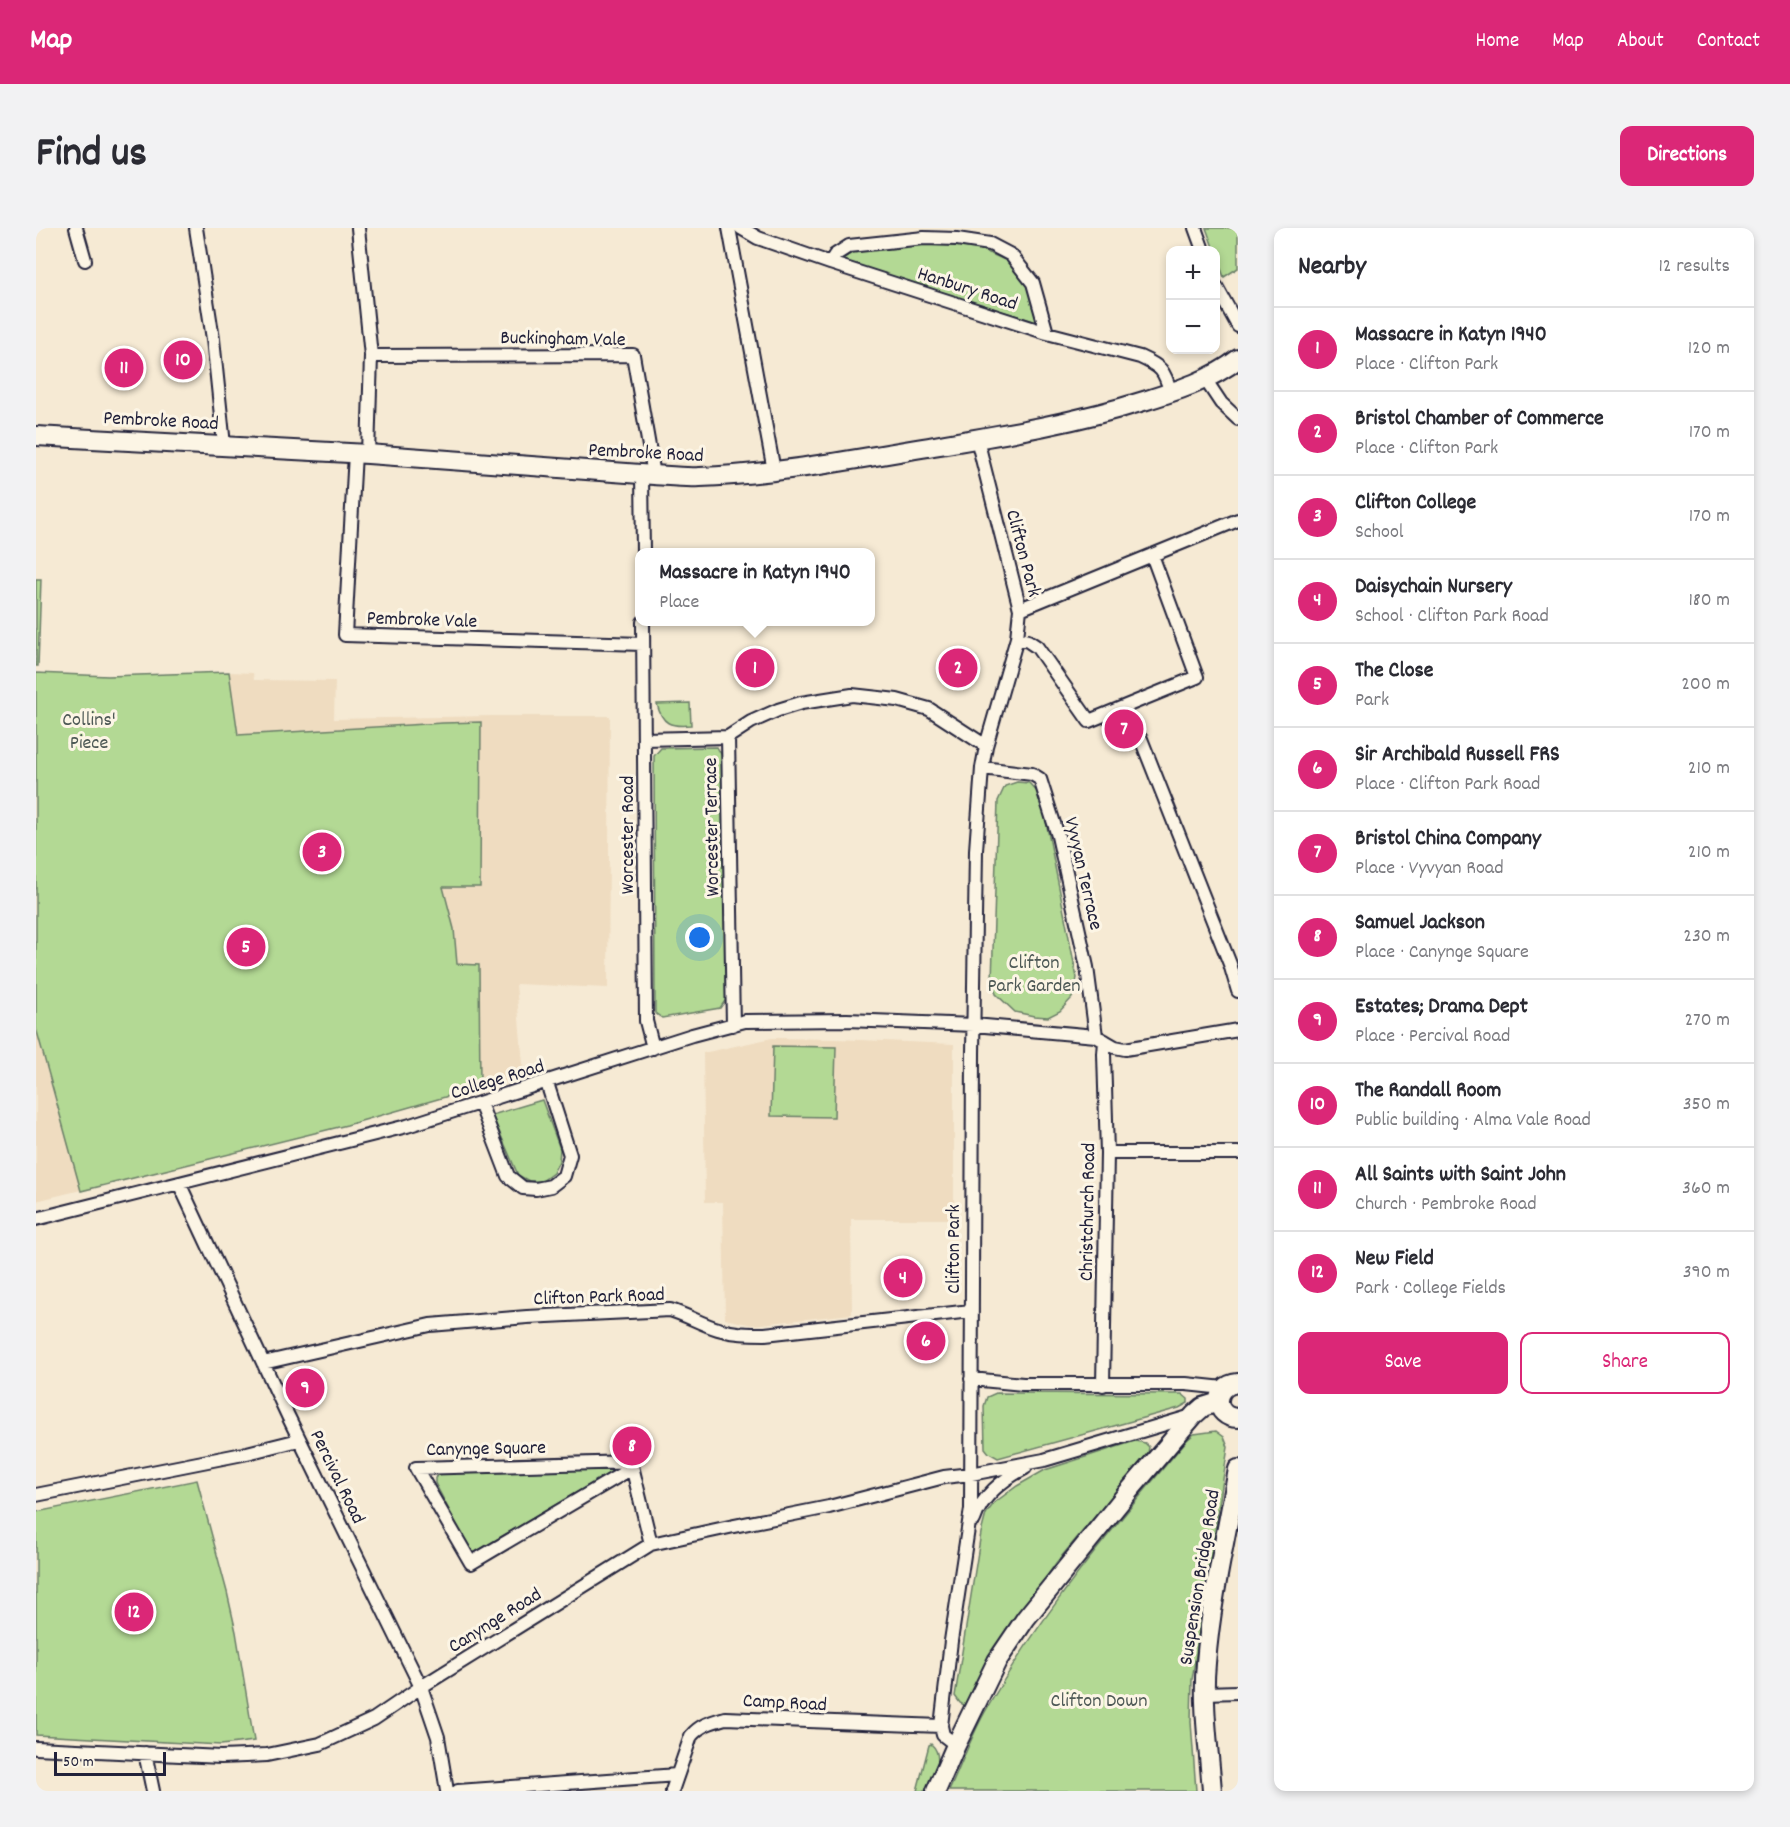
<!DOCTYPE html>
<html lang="en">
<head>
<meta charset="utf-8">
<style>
  :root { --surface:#fff; --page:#f2f2f3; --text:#2b2b33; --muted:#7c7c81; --line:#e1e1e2; --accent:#db2777 }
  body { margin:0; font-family:Dekko,sans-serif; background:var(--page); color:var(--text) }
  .controls { position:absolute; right:18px; top:18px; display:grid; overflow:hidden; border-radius:12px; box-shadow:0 3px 9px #0003 }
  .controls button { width:54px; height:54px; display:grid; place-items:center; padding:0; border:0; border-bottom:2px solid var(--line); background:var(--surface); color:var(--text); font:30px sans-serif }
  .scale { position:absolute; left:18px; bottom:15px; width:112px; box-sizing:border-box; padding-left:6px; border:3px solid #22223b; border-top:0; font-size:16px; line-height:21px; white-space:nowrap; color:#22223b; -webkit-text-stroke:4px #fcf5e5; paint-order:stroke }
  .you { position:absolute; left:664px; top:710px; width:21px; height:21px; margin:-15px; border:4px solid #fff; border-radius:50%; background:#1a73e8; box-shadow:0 0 0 9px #1a73e833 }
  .badge { display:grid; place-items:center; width:39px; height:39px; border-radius:50%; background:var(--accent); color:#fff; font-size:20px; font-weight:700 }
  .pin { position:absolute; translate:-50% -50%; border:3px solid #fff; box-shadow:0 2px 6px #0006 }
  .popup { position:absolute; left:599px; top:320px; width:240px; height:78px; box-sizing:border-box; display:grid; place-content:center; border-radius:12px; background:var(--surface); filter:drop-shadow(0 2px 4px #0005); font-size:20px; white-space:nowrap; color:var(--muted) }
  .popup b { font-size:22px; color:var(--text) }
  .popup::after { content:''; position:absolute; left:50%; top:100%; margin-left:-12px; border:12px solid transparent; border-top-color:var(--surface) }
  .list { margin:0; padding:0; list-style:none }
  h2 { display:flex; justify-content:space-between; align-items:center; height:78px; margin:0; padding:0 24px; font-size:26px }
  h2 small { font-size:20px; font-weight:400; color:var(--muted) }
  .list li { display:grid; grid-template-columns:39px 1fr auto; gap:18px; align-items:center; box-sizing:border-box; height:84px; padding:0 24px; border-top:2px solid var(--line) }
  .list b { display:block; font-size:22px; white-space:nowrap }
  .list p { margin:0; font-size:20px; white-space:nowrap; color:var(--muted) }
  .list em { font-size:20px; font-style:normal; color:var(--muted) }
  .actions { display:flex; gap:12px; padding:18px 24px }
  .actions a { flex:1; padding:14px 0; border:2px solid var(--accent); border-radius:12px; text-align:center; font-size:21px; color:var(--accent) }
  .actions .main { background:var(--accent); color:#fff }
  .map { position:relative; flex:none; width:1202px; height:1563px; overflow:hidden; border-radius:12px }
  header { display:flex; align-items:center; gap:36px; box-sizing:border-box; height:84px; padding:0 30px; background:var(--accent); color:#fff }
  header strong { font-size:28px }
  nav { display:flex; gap:33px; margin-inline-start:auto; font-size:21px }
  .intro { display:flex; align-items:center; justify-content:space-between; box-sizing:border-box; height:144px; padding:0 36px }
  h1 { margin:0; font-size:42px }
  .button { padding:15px 27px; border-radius:12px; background:var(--accent); color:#fff; font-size:21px; font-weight:700 }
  main { display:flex; gap:36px; padding:0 36px }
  aside { flex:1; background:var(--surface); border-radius:12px; box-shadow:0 3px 9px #0003 }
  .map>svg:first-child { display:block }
  .built { fill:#efdcc0 }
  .green { fill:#b3d994; stroke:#6a7e68; stroke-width:1.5 }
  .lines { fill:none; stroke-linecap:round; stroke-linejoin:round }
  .street-casing { stroke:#22223b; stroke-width:16 }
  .secondary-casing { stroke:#22223b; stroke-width:22 }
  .street { stroke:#fcf5e5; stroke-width:12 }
  .secondary { stroke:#fcf5e5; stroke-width:18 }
  .labels { text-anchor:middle; stroke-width:6; stroke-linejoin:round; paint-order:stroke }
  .street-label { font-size:20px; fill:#22223b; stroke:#fcf5e5 }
  .park-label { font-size:20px; fill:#4e5956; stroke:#fcf5e5 }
</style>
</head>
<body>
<header>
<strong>Map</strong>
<nav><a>Home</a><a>Map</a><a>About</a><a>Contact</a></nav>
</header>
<div class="intro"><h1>Find us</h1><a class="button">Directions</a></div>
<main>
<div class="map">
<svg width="1202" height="1563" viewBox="0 0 1202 1563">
  <rect width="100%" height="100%" fill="#f6ead4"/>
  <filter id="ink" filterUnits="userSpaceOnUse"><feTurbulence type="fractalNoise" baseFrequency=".0167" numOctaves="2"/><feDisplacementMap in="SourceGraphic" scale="12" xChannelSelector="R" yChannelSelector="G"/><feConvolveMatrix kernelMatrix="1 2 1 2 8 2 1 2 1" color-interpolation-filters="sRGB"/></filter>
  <g filter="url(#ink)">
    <!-- built -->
    <path class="built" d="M193,444L217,445L218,452L299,453L298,491L457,488H574L572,760L480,756L488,848L311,897L0,973V445L72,448Z
      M736,810L800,811L918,816V991H815L816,1086L716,1097L689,1091L687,974H669L667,825Z"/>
    <!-- green -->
    <path class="green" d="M1170,0H1202V40L1188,49Z
      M890,15L942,20L971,33L991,58L1001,94L803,33L821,22Z
      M0,351H5L2,438H0Z
      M193,444L202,507L407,495L445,494L444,659H407L418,701L421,736L443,737L444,859L311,897L45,963L0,800V445L72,448Z
      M654,475L655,497C634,499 626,496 621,476Z
      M681,519L686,528L691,770L684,780L626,790L619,785L618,528L625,520Z
      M981,554L993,555L1005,568L1041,750L1036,770L1024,783L1012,789L998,788L979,784L960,766L956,752L962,573L969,558Z
      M737,818L800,819L798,889L735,888Z
      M506,872L524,921L523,933L517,945L506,953H493L482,947L456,887Z
      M960,1165L1146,1166L1152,1171V1175L1143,1180L962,1230L953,1225L949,1220L948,1178L951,1169Z
      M1180,1203L1188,1209L1192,1219L1156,1452L1155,1494L1160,1563H913C925,1537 935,1509 949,1484C1005,1385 1078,1298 1151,1212L1158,1206Z
      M1099,1213L1109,1215L1113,1219L1112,1225L1020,1335L956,1428L932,1475L928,1477L924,1475L919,1468L945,1305L950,1286L958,1275L981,1258L1009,1242Z
      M573,1239L577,1242L574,1245L436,1326L399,1255V1250L402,1247L407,1245Z
      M161,1252L191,1364L200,1404L218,1513L185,1517L0,1507V1284Z
      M895,1516C909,1528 898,1548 892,1563H881L893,1517Z"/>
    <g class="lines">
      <!-- street casing -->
      <g class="street-casing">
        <path id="street" d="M40,0L49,32
          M160,0L177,111L188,217
          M322,0L335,128L332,226
          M693,0L738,243
          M705,0L722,10L794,35L1011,105L1104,129C1126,139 1128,142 1135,165
          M1159,0L1167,22
          M794,35L799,27L813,18L888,10L921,11L954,16L975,27L997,55L1011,105
          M1180,58L1202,98
          M335,128L597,127L618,247
          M1169,151L1185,175L1202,191
          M319,225L309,407L607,416
          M606,246L607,324
          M984,381L1202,292
          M607,394L610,793L617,820
          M981,410L992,413L1001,419L1053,493L1161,449L1116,327
          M692,509L697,797
          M608,511L692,509L715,494L742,482L765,475L816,467L861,472L893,481L950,518
          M1105,511L1194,736L1202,763
          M946,540L996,546L1004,551L1022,608L1051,739L1060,808
          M444,875L472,948L487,960L500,961L515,958L528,948L534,927L511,855
          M1071,925H1202
          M143,955L252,1188L385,1459L402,1509L411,1563
          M0,991L371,898L656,807L709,793L811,792L938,797L1060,808L1079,819L1089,821L1202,802
          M227,1135L394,1097L491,1089L634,1082C651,1087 665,1096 682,1101C698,1106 713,1106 729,1106L935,1083
          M935,1151L987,1156H1150L1188,1160
          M1067,1157L1071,925L1068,826L1069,813
          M596,1240L435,1335L380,1240L595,1234L615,1316
          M0,1267L207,1226L263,1212
          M938,1292C945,1269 967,1251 989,1240
          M1169,1465L1202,1464
          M920,1517L907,1507L905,1498L915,1413L935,1281L937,826L940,622L946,540L950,518L981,410L984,381L941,211
          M0,1520L185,1529L231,1527L284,1516L338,1491L385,1459L615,1316L698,1298L793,1279L908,1249L935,1246L1008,1232L1156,1188
          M109,1525L117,1563
          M422,1563L641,1547
          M636,1563L655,1508C664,1497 675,1494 689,1490L905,1498"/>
      </g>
      <!-- secondary casing -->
      <g class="secondary-casing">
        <path id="secondary" d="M0,208L332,226L618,247C633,248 649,250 664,249C742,246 821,231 898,218C970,206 1042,194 1111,172C1143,162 1175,152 1202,131
          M1202,1155C1176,1157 1177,1190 1202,1190
          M900,1563L920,1517L961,1433L990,1390L1093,1263L1158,1187L1167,1179L1183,1174
          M1176,1563C1173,1521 1166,1477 1170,1435C1175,1371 1191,1304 1202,1241"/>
      </g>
      <!-- street -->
      <use href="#street" class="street"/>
      <!-- secondary -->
      <use href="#secondary" class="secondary"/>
    </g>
  </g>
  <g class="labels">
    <!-- street labels -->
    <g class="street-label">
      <text transform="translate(932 59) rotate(18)" y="7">Hanbury Road</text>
      <text transform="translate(527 109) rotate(1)" y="7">Buckingham Vale</text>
      <text transform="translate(125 191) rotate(3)" y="7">Pembroke Road</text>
      <text transform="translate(610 223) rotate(3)" y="7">Pembroke Road</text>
      <text transform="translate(989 325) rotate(75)" y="7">Clifton Park</text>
      <text transform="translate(386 390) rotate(2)" y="7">Pembroke Vale</text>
      <text transform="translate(674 599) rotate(-91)" y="7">Worcester Terrace</text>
      <text transform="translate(590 607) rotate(-90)" y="7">Worcester Road</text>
      <text transform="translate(1049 645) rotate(77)" y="7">Vyvyan Terrace</text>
      <text transform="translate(461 850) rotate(-17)" y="7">College Road</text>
      <text transform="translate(1050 984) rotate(-89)" y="7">Christchurch Road</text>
      <text transform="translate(916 1021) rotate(-90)" y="7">Clifton Park</text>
      <text transform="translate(563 1067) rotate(-2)" y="7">Clifton Park Road</text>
      <text transform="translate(450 1219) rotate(-1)" y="7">Canynge Square</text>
      <text transform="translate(303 1248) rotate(64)" y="7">Percival Road</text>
      <text transform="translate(1162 1349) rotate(-81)" y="7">Suspension Bridge Road</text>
      <text transform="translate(458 1391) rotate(-32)" y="7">Canynge Road</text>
      <text transform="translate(749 1473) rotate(3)" y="7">Camp Road</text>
    </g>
    <!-- park labels -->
    <g class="park-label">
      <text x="53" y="497">Collins'<tspan x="53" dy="23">Piece</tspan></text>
      <text x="998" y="740">Clifton<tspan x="998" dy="23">Park Garden</tspan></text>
      <text x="1063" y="1478">Clifton Down</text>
    </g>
  </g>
</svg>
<div class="controls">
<button>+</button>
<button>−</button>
</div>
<div class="scale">50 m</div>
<div class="you"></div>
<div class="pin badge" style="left:719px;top:440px">1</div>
<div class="popup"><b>Massacre in Katyn 1940</b>Place</div>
<div class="pin badge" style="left:922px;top:440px">2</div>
<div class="pin badge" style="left:286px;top:624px">3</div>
<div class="pin badge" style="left:867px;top:1050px">4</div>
<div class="pin badge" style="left:210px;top:719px">5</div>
<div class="pin badge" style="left:890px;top:1113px">6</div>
<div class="pin badge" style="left:1088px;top:501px">7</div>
<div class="pin badge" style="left:596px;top:1218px">8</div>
<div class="pin badge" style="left:269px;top:1160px">9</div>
<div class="pin badge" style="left:147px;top:132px">10</div>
<div class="pin badge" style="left:88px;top:140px">11</div>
<div class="pin badge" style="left:98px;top:1384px">12</div>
</div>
<aside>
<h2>Nearby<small>12 results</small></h2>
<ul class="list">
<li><span class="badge">1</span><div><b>Massacre in Katyn 1940</b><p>Place · Clifton Park</p></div><em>120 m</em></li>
<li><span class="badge">2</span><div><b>Bristol Chamber of Commerce</b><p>Place · Clifton Park</p></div><em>170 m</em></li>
<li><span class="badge">3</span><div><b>Clifton College</b><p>School</p></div><em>170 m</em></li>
<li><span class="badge">4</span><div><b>Daisychain Nursery</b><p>School · Clifton Park Road</p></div><em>180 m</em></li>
<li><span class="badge">5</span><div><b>The Close</b><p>Park</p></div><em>200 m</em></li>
<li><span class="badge">6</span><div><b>Sir Archibald Russell FRS</b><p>Place · Clifton Park Road</p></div><em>210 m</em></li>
<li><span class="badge">7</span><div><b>Bristol China Company</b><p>Place · Vyvyan Road</p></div><em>210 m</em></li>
<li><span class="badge">8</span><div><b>Samuel Jackson</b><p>Place · Canynge Square</p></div><em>230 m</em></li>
<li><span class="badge">9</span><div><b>Estates; Drama Dept</b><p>Place · Percival Road</p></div><em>270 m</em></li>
<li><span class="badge">10</span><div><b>The Randall Room</b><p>Public building · Alma Vale Road</p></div><em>350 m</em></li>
<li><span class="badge">11</span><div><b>All Saints with Saint John</b><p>Church · Pembroke Road</p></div><em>360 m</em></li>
<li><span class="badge">12</span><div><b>New Field</b><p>Park · College Fields</p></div><em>390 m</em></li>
</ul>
<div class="actions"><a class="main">Save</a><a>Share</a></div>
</aside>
</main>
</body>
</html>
